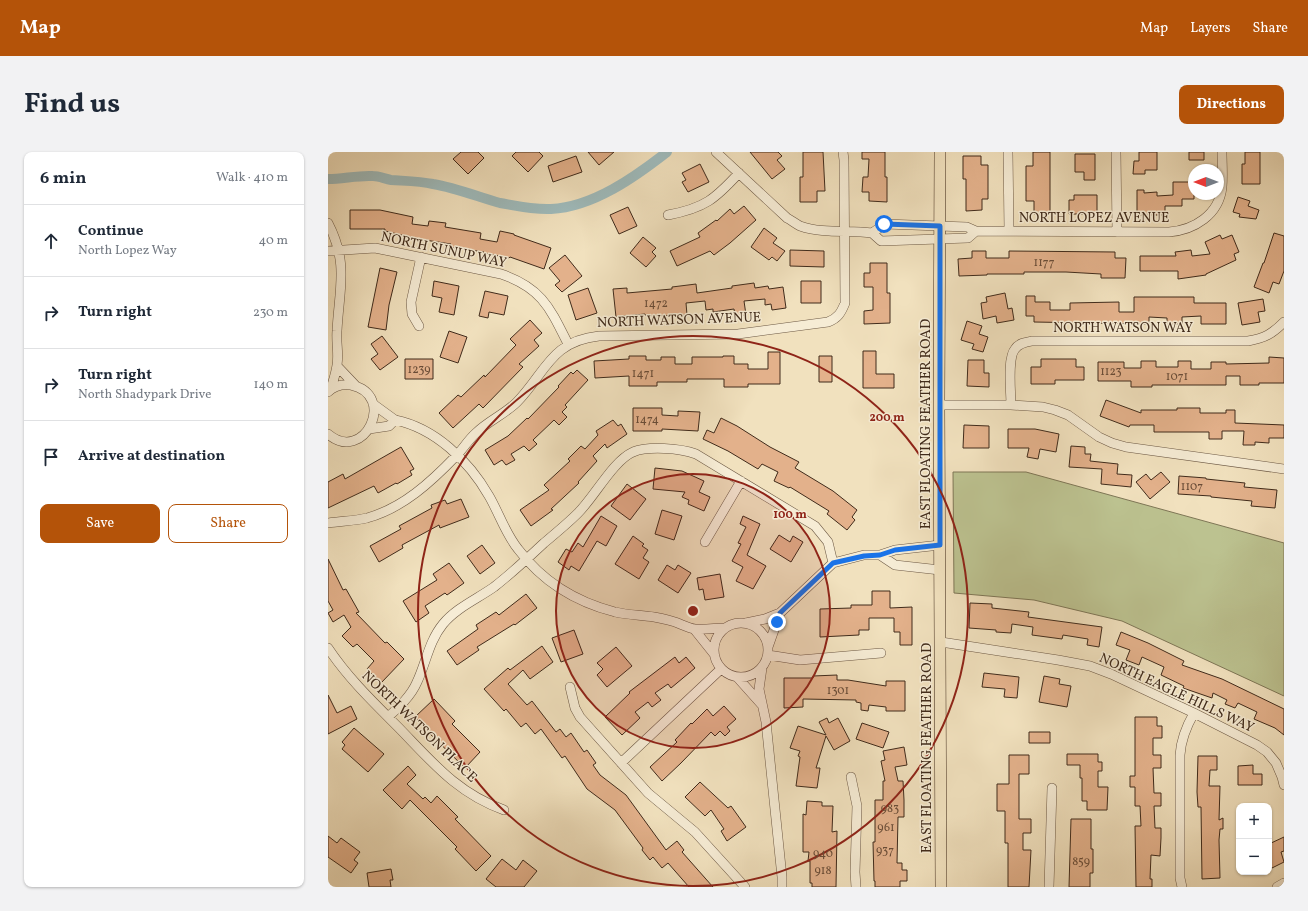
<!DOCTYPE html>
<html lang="en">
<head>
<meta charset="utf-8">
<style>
  :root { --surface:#fff; --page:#f2f2f3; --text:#1f2937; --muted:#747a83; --line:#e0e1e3; --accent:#b45309 }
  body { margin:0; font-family:Vollkorn,serif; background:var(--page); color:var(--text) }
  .controls { position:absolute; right:12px; bottom:12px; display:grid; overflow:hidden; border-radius:8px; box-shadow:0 1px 3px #0004 }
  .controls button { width:36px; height:36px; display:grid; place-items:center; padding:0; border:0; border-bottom:1px solid var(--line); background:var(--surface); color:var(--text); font:20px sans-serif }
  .compass { position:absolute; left:860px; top:12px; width:36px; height:36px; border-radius:50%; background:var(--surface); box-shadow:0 1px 3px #0004; rotate:270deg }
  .stop { position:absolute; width:12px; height:12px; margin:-9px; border:3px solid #1a73e8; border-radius:50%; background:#fff }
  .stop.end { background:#1a73e8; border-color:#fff; box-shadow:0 1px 4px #0008 }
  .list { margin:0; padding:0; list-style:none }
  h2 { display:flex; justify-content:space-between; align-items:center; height:52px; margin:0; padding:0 16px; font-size:17px }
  h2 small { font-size:13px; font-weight:400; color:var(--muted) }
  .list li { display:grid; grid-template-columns:26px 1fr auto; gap:12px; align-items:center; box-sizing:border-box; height:72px; padding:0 16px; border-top:1px solid var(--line) }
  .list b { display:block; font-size:15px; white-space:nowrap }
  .list p { margin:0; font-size:13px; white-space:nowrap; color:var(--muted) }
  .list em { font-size:13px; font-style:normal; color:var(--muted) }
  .actions { display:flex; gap:8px; padding:12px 16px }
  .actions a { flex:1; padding:9px 0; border:1px solid var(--accent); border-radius:8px; text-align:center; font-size:14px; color:var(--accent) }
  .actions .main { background:var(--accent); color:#fff }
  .icon { flex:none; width:22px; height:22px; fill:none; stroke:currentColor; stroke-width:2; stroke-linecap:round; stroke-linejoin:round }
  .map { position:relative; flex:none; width:956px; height:735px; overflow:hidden; border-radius:8px }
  header { display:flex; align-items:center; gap:24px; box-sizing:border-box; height:56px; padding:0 20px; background:var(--accent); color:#fff }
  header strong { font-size:19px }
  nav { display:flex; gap:22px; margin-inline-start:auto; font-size:14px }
  .intro { display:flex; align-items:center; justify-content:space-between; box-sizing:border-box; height:96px; padding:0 24px }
  h1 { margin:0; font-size:28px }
  .button { padding:10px 18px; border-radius:8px; background:var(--accent); color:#fff; font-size:14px; font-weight:700 }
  main { display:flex; gap:24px; padding:0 24px }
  aside { flex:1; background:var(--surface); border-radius:8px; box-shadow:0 1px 3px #0004 }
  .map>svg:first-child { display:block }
  .green { fill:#bcc290; stroke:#7e7656 }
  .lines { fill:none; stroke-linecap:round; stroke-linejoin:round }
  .canal { stroke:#9fbbbc; stroke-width:10 }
  .building { fill:#e3b18b; stroke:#402b1b }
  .minor-casing { stroke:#6c5844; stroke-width:10 }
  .major-casing { stroke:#402b1b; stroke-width:12 }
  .minor { stroke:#f6ecd5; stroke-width:9 }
  .major { stroke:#f1e1be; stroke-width:11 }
  .route { stroke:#1a73e8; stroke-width:5 }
  .ring { fill:none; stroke:#8f2418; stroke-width:2 }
  .labels { text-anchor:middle; stroke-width:3; stroke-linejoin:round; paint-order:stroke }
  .number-label { font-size:12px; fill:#694c37 }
  .street-label { font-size:14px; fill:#402b1b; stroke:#f6ecd5 }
  .centre { fill:#8f2418; stroke:#f6ecd5; stroke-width:2 }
  .ring-label { font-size:12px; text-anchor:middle; font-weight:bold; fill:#8f2418; stroke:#f6ecd5; stroke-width:3; stroke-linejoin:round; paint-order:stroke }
</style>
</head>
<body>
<header>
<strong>Map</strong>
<nav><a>Map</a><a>Layers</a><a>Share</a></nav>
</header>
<div class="intro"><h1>Find us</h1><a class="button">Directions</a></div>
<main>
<aside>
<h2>6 min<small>Walk · 410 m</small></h2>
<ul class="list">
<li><svg class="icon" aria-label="ahead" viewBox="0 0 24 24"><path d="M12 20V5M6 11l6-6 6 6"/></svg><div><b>Continue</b><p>North Lopez Way</p></div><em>40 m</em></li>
<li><svg class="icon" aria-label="right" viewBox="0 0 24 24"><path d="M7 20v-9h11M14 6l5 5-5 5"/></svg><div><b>Turn right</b></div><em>230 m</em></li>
<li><svg class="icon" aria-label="right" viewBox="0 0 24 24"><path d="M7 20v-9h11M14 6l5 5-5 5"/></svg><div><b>Turn right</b><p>North Shadypark Drive</p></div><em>140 m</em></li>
<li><svg class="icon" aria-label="arrive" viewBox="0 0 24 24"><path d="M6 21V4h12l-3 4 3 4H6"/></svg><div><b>Arrive at destination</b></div></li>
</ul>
<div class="actions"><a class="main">Save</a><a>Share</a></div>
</aside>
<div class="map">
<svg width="956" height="735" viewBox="0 0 956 735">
  <rect width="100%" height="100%" fill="#f1e1be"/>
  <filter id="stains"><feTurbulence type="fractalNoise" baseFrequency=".005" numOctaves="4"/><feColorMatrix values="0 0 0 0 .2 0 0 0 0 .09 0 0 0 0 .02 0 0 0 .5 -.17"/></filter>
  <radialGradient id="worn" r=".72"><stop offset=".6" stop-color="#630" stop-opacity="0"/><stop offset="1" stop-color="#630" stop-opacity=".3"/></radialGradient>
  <!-- green -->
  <path class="green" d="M625,320H698L956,391V544L794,469L706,448L626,441Z"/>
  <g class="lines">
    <!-- canal -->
    <path class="canal" d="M0,27C15,27 30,23 45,24C51,24 57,27 63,28C77,29 91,29 105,32C129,36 150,45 172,51C189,54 207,58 223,57C265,55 307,25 339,0"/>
  </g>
  <!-- building -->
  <path class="building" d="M133,0H150L156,6L140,22L125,7Z
    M188,0H211L215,4L200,20L184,4Z
    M260,0H286L271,13Z
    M422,0H450L454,4L449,8L457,17L444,27Z
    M475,0H495L497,39H489V50H472V25H475Z
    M534,0H557V25H559V50L541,49V40H534L535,25H540L541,7H534Z
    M705,0H722V62H706V49H698V14H705Z
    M811,0H829V18H817V22H805L806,9H811Z
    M861,0H876V8H861Z
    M917,0H932V32H914V12H917Z
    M747,2H767V28H756V20H747Z
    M248,4L254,20L225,30L220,14Z
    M635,4H653V13H660V47H654V58L638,59V27H635Z
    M372,12L381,30L360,40L354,30L358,28L354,21Z
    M845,30H866V47H854V54H837V63H809V38H816V41L829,40V44L845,43Z
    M746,43H769V62H741V48H746Z
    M910,45L922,49L920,54L931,58L928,67L911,65L912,62L905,60Z
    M416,54L428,68L402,91L386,103L382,99L349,114L342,99L372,85L370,81L388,68L389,69L402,57L406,62Z
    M300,55L309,74L291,82L282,63Z
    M22,58H52L85,65L84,72L100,74L101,69L118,71L117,75L153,81L152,87L169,90L172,79L186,82V83L223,96L216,117L182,105L181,106L156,101V100L122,95L123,92L90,87L57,79V77H22Z
    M436,76L449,86L445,91L457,99L449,109L444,105L441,108L423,95Z
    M946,81L956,84V119L951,132L945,130L941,141L926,135L935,111H936Z
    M892,83L894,87L904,83L911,100L906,102L908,108L878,122V123L850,127V119H812V104H848L847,100L863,98L864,104L882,102L877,90Z
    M315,85L328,96L324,100L328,104L318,115L302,101Z
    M462,98L496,99V115L462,114Z
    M644,99H658V106H681V99L787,100V106H798L797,126H773V122L738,120H696V122H659V123L631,124L630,107L644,106Z
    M237,103L254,124L234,140L227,133L232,129L221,116Z
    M542,111H559V141H562V171L536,172V159L545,158V135H536V121H542Z
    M52,116L69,120L61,153L58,178L40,175Z
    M106,129L131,134L126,163L111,160L114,146L104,144Z
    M473,129H493V151H473Z
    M426,131L427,136L440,134L441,137L455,135L458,156L444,158L443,152L437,153V147L416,149L418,163L407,164L406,157L385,160V157L378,158L377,149L358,151L359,163L318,164L317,162L288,165L285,137L299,136V141L344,137V135L368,132L369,141L404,136V134Z
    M260,136L269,161L248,168L240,143Z
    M157,139L180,144L176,163L161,160L160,166L151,164Z
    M677,141L680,157L684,156L686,168L669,171L668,164L655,167L653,151L659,150L658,145Z
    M698,144H707V150H722V158H742V151L791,150V160H806V145H866V151H898V172H873V164L854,165V172H839V166L821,165V172L706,170V164H698Z
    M935,147L937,159L930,160L932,170L914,173L910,151Z
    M202,168L214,181L206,188L211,194L191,212L195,215L155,256L151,252L125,276L111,261L130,243L133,245L156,223L157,225L188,193L182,187Z
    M639,169L654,174L651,182L660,185L655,200L644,197L646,192L633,188Z
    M121,179L139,185L130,211L112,205Z
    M54,184L70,205L52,218L43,207L50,202L43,192Z
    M535,199H548V222H566V236H535Z
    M440,200H452V232H420V235H396V227H359V230H329V234H301V224L267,226L266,209L301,207V204H318V208H333V205H347V212H364V205H395V204H406V212H420V217H440Z
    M491,204H504V230H491Z
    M941,205L956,206V231H931V233H912V224H898V233H824V235H803V229H770V210H796V216H813V209H828V215H850V209H863V217H883V210H898V212L941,211Z
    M77,207H105V227H77Z
    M713,207H748V215H756V228H727V232H703V215H713Z
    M640,208H656V221H661V235L639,234Z
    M249,218L260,228L237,253L239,255L234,260L239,265L231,273L226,268L205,288L209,292L201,299L196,294L183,302L187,308L178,313L174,308L166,313L157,298L180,284L199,266L200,267L231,235L230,234L243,220L245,222Z
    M778,248L813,261V258H849V256H872V261H898V258H907V271L956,273V286H941V291L927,290V293H915L916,279H894V287H881V280H826V273H802L801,275L772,264Z
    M305,256H334V263L350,264V259L372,260L370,279L334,277V279H305Z
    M393,266L409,274L442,295L471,310L467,316L505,339L529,358L524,365L527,368L519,378L499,362L501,359L462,335L461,336L446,329L450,320L434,312L430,317L400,299L375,287L379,278L386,281Z
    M285,268L290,274L293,272L299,282L279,296L277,292L265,304L269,309L250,330L251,331L223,357L225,358L203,374L192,358L221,338L216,333L242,309L240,307L253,294L257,297L270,283L268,279Z
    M636,273L661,274V296H635Z
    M680,277H707L731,282L728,300L712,297L710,307L699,305L701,296H680Z
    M743,294L757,295V302H763L762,309L790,312L789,322L804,323L803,335L773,332L774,317L741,315Z
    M73,295L86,317L82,319L84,323L69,332L68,331L50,341L46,334L0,356V330L15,322L17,327Z
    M327,316L354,319L376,329L371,340L382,345L376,359L360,352L361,348L354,345L357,340L325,337Z
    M833,320L842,330L822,347L808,330L818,322L823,328Z
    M851,324L878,326V327L917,331L916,335L949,338L947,356L923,354L924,349L883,345V344L850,342Z
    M299,332L318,347L302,368L283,354Z
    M133,347L141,365L112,376L111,373L74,393L75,396L51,410L42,394L73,377L71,374L104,356L103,353L117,348L119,352Z
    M334,358L354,364L346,388L327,382Z
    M273,364L289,374L278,394L269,389L251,419L243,414L241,418L230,410L238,397L244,400L250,391L255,395Z
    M415,364L432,372L419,403L438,414L425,437L408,429L415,415L404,409L413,392L410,391L418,375L412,372Z
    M451,383L462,390L465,384L475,390L463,410L442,397Z
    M305,384L316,392L314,394L320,398L315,406L321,410L311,427L287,412Z
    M154,393L167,411L152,422L139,404Z
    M0,407L15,438L18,437L31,460L28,461L57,491L59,490L76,507L53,531L39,517L46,509L29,492L25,495L14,484L23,475L16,463L5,470L0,461L5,458L0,449Z
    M121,411L136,431L119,443L117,441L97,454L101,461L88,470L75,449L109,428L105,422Z
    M339,413L347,418L350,413L363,421L350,441L330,428Z
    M392,422L396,445L377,448L375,437L371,438L369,426Z
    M544,439H562V456L584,455V493H572V480H566V466H541V478H531V483L492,485V457L523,456V453H544Z
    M198,442L209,456L187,473L186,472L149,495L151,498L129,513L119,499L150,477L148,473L168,460L171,463Z
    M642,451L664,452V456L701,460L700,465L774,475L771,495L759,493L760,487L735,483L734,487L704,483L705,475L684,472L683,481L668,480V478L641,476Z
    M246,478L255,502L233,510L224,486Z
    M793,480L820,491L856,509L854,513L894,527L956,557V583L947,576L926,567L929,560L910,551L907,556L897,552L899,548L885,541L884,546L855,536L856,534L833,523L836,515L814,505L811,513L798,508L802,498L788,493Z
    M214,494L225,510L202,527L195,518L180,532L199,553L204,549L228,580L232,577L238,585L243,581L256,600L259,598L268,611L265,613L272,623L298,643L338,698L349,689L356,698L354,700L385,735H361L340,711L334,716L325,705L322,708L314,698L315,696L287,658L259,637L237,604L234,606L213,577L207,582L198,571L193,575L178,557L176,559L156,537L180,516L182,518Z
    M288,495L304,514L279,535L269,523L275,517L269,511Z
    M347,505L351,511L358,505L367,516L343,536L340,532L327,541L333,548L324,555L320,550L307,560L312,566L294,583L277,565L302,541L301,540Z
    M656,521L691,525L689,546L676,545L677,537L654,535Z
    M509,523V528H520L558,534V529H577V559H558V555L541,553L540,559L533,558V551L528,550V548L475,547V555L456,556V526H485V524Z
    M716,524L732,527L731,532L743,534L739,555L711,550Z
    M0,543L9,561L23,554L29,567L0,582Z
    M106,547L127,569L124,572L152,600L137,616L97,577L98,576L87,565Z
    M396,554L408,567L399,575L402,579L397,584L392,579L387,584L383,580L353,611L334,629L322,615L349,590L347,588L363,571L364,572L379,557L385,564Z
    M807,565H829V574H834V586H825V603H833V616H825L826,641H833V654H826L827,676H833V686L832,704L823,703L822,727H824V735H808L807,674H813L812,654H807V635H802V624H807Z
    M499,566L501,571L510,566L522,589L506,598L498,584L488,616H492L489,636L468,634L472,605L470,604L472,599L462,596L470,574L498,583L491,570Z
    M534,571L561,580L555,596L528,587Z
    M26,576L56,602L40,620L14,597L17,593L14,590Z
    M701,580H722V591H701Z
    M576,595L579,613L567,615L570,629H575L576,648V665H570L569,711H574V718H579V729H572V735H547V729H546L545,690H547V648H555V629H557L553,609L557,608L555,599Z
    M739,602H770V610H774V619H770V635H780L779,658H759V649H754V626H752V613H739Z
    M681,603H701V622H691V667H703V681H695V698H703L701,735H680V691H677V659H669V632H681Z
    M870,604H889V618H882L881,634H892L891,668L895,666V677H892L891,688L892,726L874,727L873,655H870L869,640Z
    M925,613V622H934V633H910V614Z
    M80,614L88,623L79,632L95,647L97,645L103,651L109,644L130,665L127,667L163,704L148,719L127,697L129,695L82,648L74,657L55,638Z
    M372,630L400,656L403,654L418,675L399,689L393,679L396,677L383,658L377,664L357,645Z
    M479,649L494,650V654H505L504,680L509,679L508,735H484V731H482V709H480L481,700H475V662L478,663Z
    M743,667H763V697H765V721H762V735H741Z
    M0,684L9,691L13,686L32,700L26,708L30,711L23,721L0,705Z
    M956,685V699L953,700L956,710L944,716L941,710V692Z
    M174,707L188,718L195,708L209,719L196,735H168L158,727Z
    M63,717L65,728H62L63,735H41L39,721Z"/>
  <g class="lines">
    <!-- minor casing -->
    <g class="minor-casing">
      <path id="minor" d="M388,0L459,66C463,68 468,72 472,74C495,82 520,78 544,81
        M680,0L681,79
        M788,0L789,80
        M340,63C377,56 387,47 411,21
        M0,71C21,111 11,138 9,179C8,191 11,202 9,213C8,221 5,229 3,237
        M557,72L639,75L648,79L640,86L553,89L544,81Z
        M648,79L841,80C866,78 891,63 894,35C895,23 894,11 894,0
        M0,99L47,96L173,122C214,136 222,156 240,192
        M91,174L84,162L83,150L93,105
        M9,214L28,234
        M0,240C6,234 15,232 23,233C70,243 36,313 0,282
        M611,253H683L715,255L727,258L740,263L771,285L784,291L798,295L956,317
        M683,253C683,240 679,206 687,197C691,191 698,190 704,189H920C937,186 944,182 956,170
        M67,268C107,276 141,309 161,344C171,361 177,381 190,397C214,429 248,450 287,460C300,463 313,463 326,465C333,466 340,468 347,470C353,472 360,476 367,477C377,478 388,476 397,476
        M41,277L61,274L67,268L45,252
        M0,371C13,369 26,369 39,366C75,356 103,330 128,304C135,297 140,288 148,281C160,269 177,262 189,250C218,220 223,189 271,184L410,182L500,170C510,166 513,161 517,151L516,8L515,0
        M377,390L413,329
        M552,403L567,413L612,418
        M386 498a27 27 0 1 1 54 0a27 27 0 1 1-54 0Z
        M418,471L437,467L452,461L505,411L536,403H552L567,398L612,393
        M366,477L386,502
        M613,490L730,508L762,514L783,522L866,561L929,593L939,600L948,611L954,625L956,633
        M440,495L452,461
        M0,496C20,526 45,550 71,576C104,610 129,641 176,658
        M440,503L472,508L553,501
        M434,516L431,537L438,570L454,725V735
        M409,525L434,553
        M242,535L247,556L252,565L320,641L367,680L417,735
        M60,565C71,555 83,544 89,530C98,511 101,489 115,472C128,456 149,447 166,435C184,421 200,406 216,391C228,381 240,371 250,361C267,344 285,309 305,300C320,294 352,296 368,302L487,374L500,390L505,411
        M293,611L393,517
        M523,625L529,654L527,720L528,735
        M721,735L724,636
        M854,735L852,726V603C853,587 858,575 866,561
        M949,735L956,731"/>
    </g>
    <!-- major casing -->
    <g class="major-casing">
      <path id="major" d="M612,0L611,253L613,735"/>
    </g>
    <!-- minor -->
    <use href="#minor" class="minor"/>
    <!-- major -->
    <use href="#major" class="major"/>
  </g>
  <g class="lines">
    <!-- route -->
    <path class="route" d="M449,470L452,461L505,411L536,404L552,403L567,398L612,393V74L556,72"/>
  </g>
  <!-- distance rings -->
  <circle cx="365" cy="459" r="137" fill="#8f2418" fill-opacity=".12"/>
  <g class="ring">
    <circle cx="365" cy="459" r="137"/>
    <circle cx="365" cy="459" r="275"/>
  </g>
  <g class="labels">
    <!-- number labels -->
    <g class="number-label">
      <text x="716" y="114">1177</text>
      <text x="328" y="155">1472</text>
      <text x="91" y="221">1239</text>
      <text x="783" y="223">1123</text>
      <text x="315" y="225">1471</text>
      <text x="849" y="228">1071</text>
      <text x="319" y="271">1474</text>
      <text x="864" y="338">1107</text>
      <text x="510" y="542">1301</text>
      <text x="562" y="660">983</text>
      <text x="558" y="679">961</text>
      <text x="557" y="702">937</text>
      <text x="495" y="705">940</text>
      <text x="753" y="713">859</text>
      <text x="495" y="722">918</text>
    </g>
    <!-- street labels -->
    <g class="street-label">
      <text x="766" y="70">NORTH LOPEZ AVENUE</text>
      <text transform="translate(116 97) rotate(12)" y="5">NORTH SUNUP WAY</text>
      <text transform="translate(351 167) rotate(-2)" y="5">NORTH WATSON AVENUE</text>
      <text x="795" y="180">NORTH WATSON WAY</text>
      <text transform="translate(597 272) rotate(-90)" y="5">EAST FLOATING FEATHER ROAD</text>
      <text transform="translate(849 540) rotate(25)" y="5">NORTH EAGLE HILLS WAY</text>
      <text transform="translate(92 574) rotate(44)" y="5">NORTH WATSON PLACE</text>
      <text transform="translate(598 596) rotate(-90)" y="5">EAST FLOATING FEATHER ROAD</text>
    </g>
  </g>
  <circle cx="365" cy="459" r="6" class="centre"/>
  <g class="ring-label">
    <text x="559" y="269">200 m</text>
    <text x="462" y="366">100 m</text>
  </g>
  <rect width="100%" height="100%" filter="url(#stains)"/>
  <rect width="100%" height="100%" fill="url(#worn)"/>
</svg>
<div class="controls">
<button>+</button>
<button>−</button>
</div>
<svg class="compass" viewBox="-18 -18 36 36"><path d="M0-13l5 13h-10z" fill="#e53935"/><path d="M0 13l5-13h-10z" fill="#747a83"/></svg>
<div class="stop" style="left:556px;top:72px"></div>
<div class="stop end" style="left:449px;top:470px"></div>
</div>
</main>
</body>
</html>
